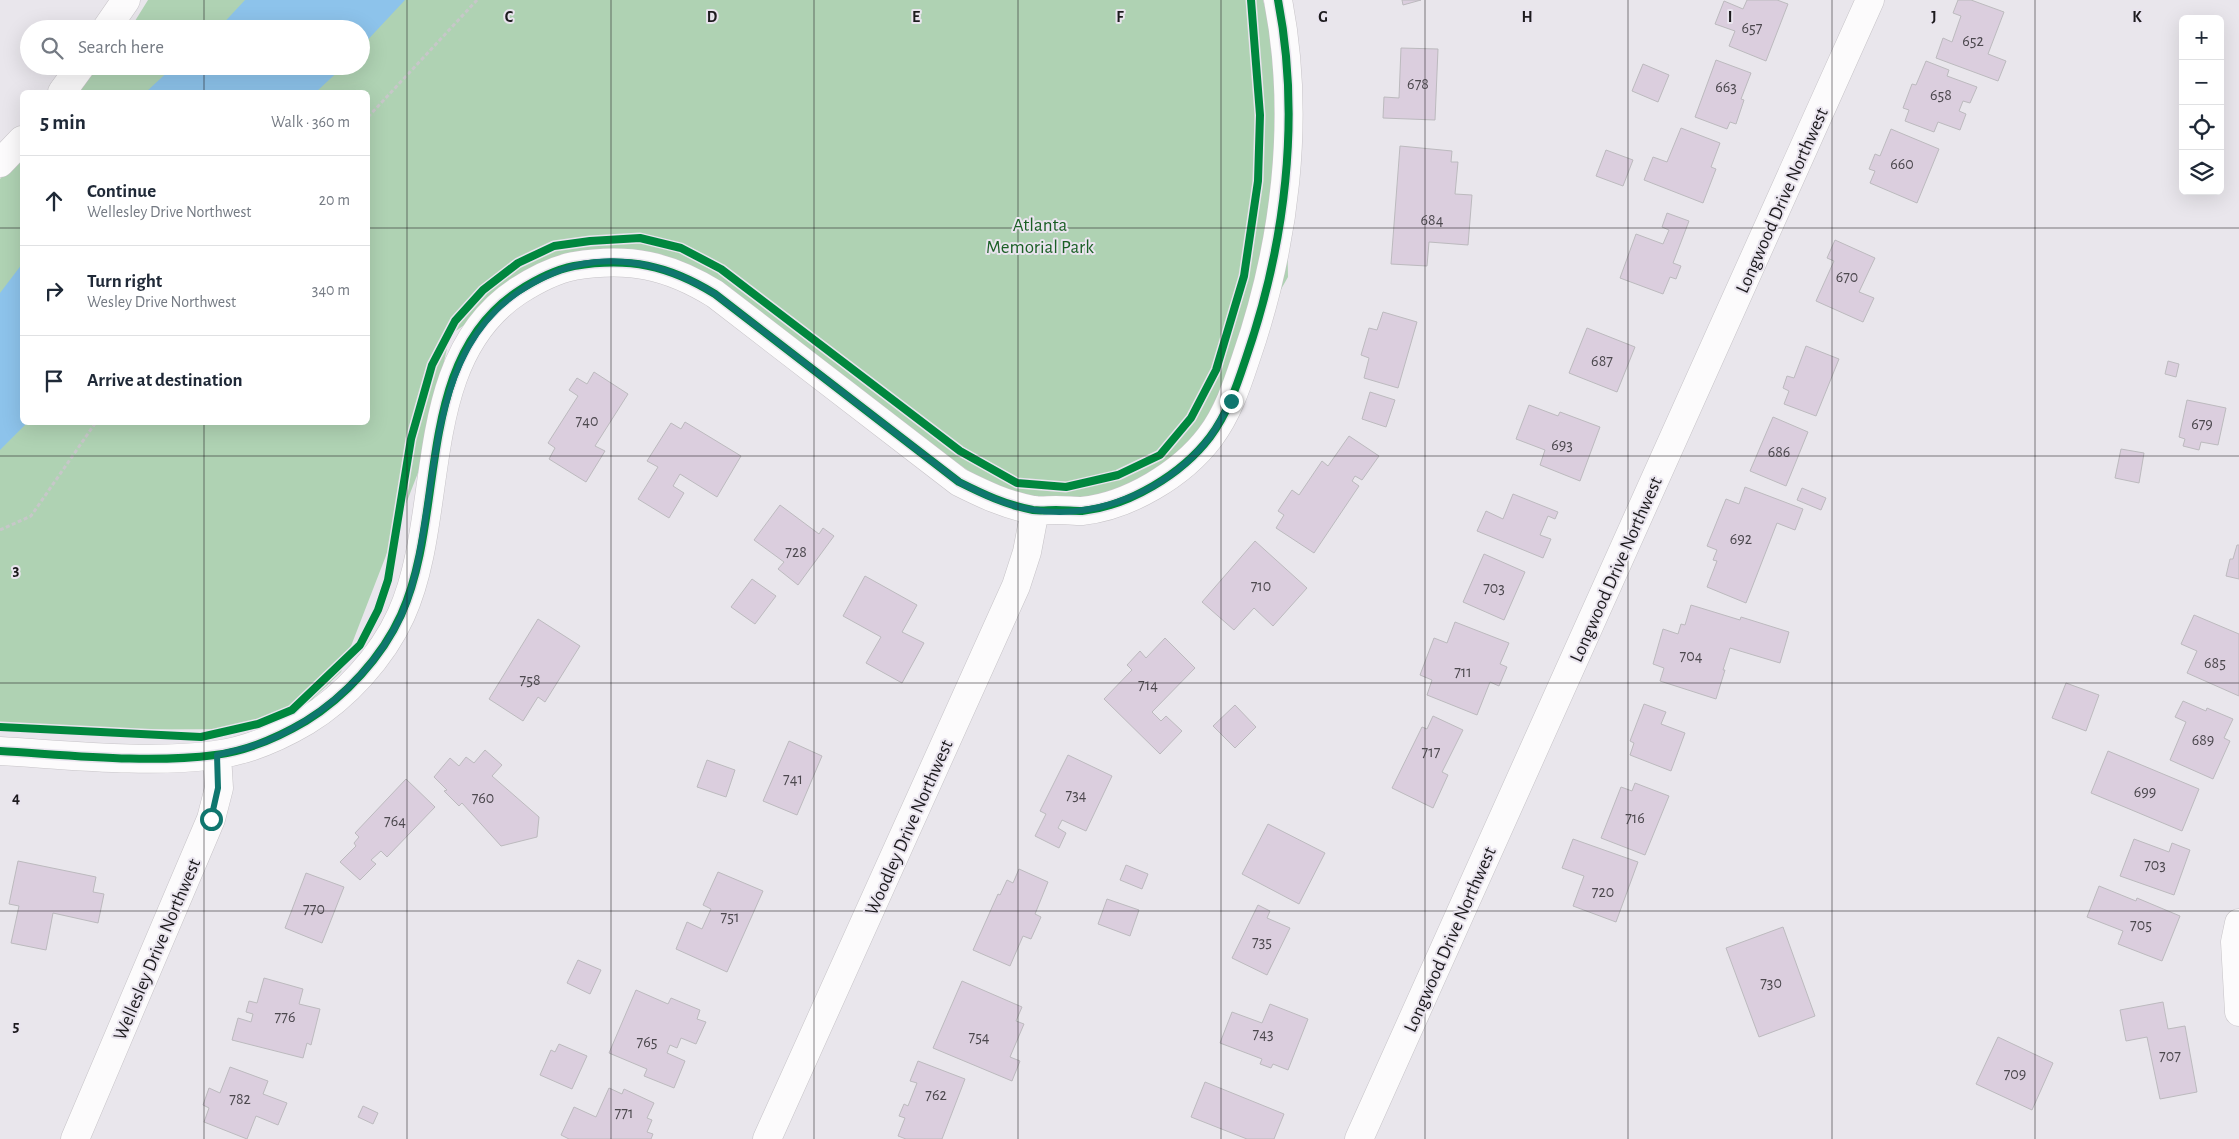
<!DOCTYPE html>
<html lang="en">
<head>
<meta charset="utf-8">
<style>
  :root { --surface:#fff; --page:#f2f2f3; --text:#1f2937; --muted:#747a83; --line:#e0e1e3 }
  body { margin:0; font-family:"Alegreya Sans",sans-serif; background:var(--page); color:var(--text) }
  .controls { position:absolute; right:15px; top:15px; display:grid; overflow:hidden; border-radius:8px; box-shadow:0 5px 20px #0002 }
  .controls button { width:45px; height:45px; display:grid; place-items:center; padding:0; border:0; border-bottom:1px solid var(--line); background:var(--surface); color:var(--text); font:25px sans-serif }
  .stop { position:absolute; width:15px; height:15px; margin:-11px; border:4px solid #0f766e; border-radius:50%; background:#fff }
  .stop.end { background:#0f766e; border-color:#fff; box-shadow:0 1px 5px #0008 }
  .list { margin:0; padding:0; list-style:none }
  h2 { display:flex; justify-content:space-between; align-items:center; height:65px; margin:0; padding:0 20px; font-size:21px }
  h2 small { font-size:16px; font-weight:400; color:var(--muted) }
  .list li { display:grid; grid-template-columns:32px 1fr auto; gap:15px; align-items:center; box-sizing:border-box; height:90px; padding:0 20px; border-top:1px solid var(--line) }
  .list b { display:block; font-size:19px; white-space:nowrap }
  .list p { margin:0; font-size:16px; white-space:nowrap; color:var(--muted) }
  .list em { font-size:16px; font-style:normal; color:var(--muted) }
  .icon { flex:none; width:28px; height:28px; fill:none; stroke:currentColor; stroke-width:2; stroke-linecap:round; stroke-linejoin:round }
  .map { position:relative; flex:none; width:2239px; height:1139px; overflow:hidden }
  .search { position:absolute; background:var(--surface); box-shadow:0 5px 20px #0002; left:20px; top:20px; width:350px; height:55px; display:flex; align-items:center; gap:12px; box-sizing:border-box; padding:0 18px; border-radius:28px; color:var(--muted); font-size:19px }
  .panel { position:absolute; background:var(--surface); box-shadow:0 5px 20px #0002; left:20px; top:90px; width:350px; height:335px; border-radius:8px }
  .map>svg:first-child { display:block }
  .forest { fill:#afd2b3 }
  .water { fill:#8dc3eb }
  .building { fill:#dbcede; stroke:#bcbabe }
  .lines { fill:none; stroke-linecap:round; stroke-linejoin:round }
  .minor-casing { stroke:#c6c3c7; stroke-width:29 }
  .path { stroke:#c7c7c9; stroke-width:3; stroke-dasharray:4 2.5; stroke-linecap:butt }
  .minor { stroke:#fcfbfc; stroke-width:28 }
  .cycleway-casing { stroke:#e9e4ee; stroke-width:11 }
  .cycleway { stroke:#00873e; stroke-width:8 }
  .route { stroke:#0f766e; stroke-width:6 }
  .grid { fill:none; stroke:#1d1b1e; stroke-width:1; stroke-opacity:0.55 }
  .labels { text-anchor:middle; stroke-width:4; stroke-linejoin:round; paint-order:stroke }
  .number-label { font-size:16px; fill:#4c484e }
  .street-label { font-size:19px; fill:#1d1b1e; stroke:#e9e4ee }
  .park-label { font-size:19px; fill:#1a5f25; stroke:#e9e4ee }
  .grid-label { font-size:16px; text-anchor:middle; font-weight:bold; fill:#1d1b1e; stroke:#e9e4ee; stroke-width:4; stroke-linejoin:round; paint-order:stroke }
</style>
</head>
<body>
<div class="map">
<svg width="2239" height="1139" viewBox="0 0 2239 1139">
  <rect width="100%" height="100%" fill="#e9e6ec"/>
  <!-- forest -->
  <path class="forest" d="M148,0H1263L1284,76L1288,277L1167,491L1038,518L847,388L677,264L560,258L450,335L421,465L341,672L281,729L0,730V179L22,155V422H368V92H77L99,66H361V29H130Z"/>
  <!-- water -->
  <path class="water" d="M245,0H405L361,47V29H218Z
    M174,66H344L316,92H146Z
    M22,264V422L27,423L0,450V293Z"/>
  <!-- building -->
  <path class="building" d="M1402,0H1421L1403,5Z
    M1747,0H1777L1788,4L1766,61L1729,46L1735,31L1715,24L1724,1L1743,9Z
    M1958,0H1971L2004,12L1988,54L2006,61L1998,81L1936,58L1943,38L1952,42L1961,16L1953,13Z
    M1401,48L1438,49L1435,120L1383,118L1384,97L1399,98Z
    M1716,60L1751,73L1741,99L1744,100L1736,124L1730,122L1727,129L1695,117Z
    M1926,61L1949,70L1947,76L1977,87L1970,103L1963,101L1959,111L1966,114L1960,130L1938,122L1934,132L1905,121L1909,110L1903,108L1912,84L1916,85Z
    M1643,64L1669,75L1658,102L1632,91Z
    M1681,128L1720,143L1711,167L1716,169L1703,203L1644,180L1653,157L1667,162Z
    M1891,129L1939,149L1917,203L1870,183L1875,171L1869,169L1875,154L1880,156Z
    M1400,146L1452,151L1451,162H1458L1455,194L1472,195L1468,245L1429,242L1427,266L1391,264Z
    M1606,150L1633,160L1623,186L1596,176Z
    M1667,213L1689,221L1673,263L1681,266L1676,279L1670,277L1663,294L1620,278L1636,234L1663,244L1669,230L1662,227Z
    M1835,240L1875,258L1859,292L1874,298L1863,322L1816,301L1834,261L1827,258Z
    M1383,312L1417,322L1398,388L1364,378L1369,358L1361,355L1369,328L1377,330Z
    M1587,328L1635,347L1617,392L1569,373Z
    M1806,346L1839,359L1816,416L1784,404L1789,391L1783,388L1787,376L1794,378Z
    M2168,361L2179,364L2176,377L2165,374Z
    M594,372L628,394L595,446L605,451L586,482L549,459L555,448L548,443L578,396L569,390L577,378L587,384Z
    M1370,392L1395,400L1386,427L1362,419Z
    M2187,400L2226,408L2218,445L2201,442L2199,450L2183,446L2185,439L2179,437Z
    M1529,405L1558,416L1560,412L1600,427L1580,481L1540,465L1545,450L1516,439Z
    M1773,417L1808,432L1786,486L1750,471Z
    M685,422L741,456L717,497L680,474L673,486L684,493L669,518L638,499L658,467L647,461L671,423L681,429Z
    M1349,436L1379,456L1362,480L1355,476L1352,481L1359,486L1314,553L1276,528L1284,515L1278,511L1292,490L1299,495L1322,461L1328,466Z
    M2121,449L2144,453L2139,483L2115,478Z
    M1745,487L1803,509L1795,530L1777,523L1746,603L1707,587L1717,561L1713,560L1717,550L1707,546L1726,499L1739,504Z
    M1802,488L1826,498L1821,510L1797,500Z
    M1513,494L1558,512L1555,519L1548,516L1540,535L1551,539L1543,558L1477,531L1486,511L1503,519Z
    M780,505L819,534L823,528L834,536L798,585L778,569L784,562L754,540Z
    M1255,541L1307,588L1273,626L1254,608L1234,630L1202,602Z
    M2237,545H2239V579L2226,576L2230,559H2233Z
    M1484,554L1525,572L1504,620L1463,602Z
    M865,576L917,605L902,632L924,643L902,683L866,663L881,637L843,616Z
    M752,579L776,596L755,624L731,607Z
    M1691,605L1740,620L1741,617L1789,632L1780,663L1730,648L1723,670H1725L1716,699L1660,681L1664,668L1653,664L1663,629L1678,634L1681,624L1685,625Z
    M2194,615L2239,634V696L2187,673L2197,651L2181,644Z
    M538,619L580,646L545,702L538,697L523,721L489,699Z
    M1455,622L1509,643L1500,664L1507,667L1499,686L1490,682L1477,715L1427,695L1432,680L1420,675L1434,638L1447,643Z
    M1165,638L1195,668L1152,712L1161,721L1166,716L1182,731L1160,754L1104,699L1132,670L1127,665L1140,651L1146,658Z
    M2066,683L2099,695L2086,731L2052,718Z
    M2183,701L2206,711L2207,708L2233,719L2224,738L2230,741L2213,779L2170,760L2186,722L2175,717Z
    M1644,704L1666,712L1661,724L1685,733L1671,771L1630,755L1634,743L1630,741Z
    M1235,705L1256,727L1235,748L1213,726Z
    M1433,716L1463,730L1442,772L1448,775L1433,808L1392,788L1422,727L1427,729Z
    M789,741L822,756L797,815L763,801Z
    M485,750L502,765L492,776L539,817L537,837L501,846L462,803L459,806L444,791L447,790L434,777L450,758L459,766L466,757L474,763Z
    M2108,751L2199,789L2182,831L2091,793Z
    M1068,755L1112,776L1086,831L1062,820L1058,828L1066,833L1059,848L1035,836L1046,814L1040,811Z
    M707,760L735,770L726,797L697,787Z
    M406,779L435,807L387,857L381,851L371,860L376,864L360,880L340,862L356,846L354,843L359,837L355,833Z
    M1635,783L1669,796L1645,855L1601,838L1621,787L1632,791Z
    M1268,824L1325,853L1299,904L1242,874Z
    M1573,839L1638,862L1616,922L1573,906L1584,876L1562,868Z
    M2134,839L2169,852L2172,843L2190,850L2174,895L2120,876Z
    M18,861L96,877L93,892L104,894L98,923L53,913L46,950L11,943L19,906L9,904Z
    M1126,865L1148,874L1142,889L1120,880Z
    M1019,869L1048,882L1035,914L1041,917L1031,939L1023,936L1010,966L973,950L998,894L1000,895L1007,880L1013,883Z
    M718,872L763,891L727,972L676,949L687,922L702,929L711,909L703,905Z
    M306,873L344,887L322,943L285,928Z
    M2099,886L2136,901L2137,898L2180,916L2162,961L2118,944L2123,931L2087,917Z
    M1107,899L1139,910L1130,936L1098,924Z
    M1258,905L1270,911L1267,918L1290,928L1267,975L1232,958Z
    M1783,927L1815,1016L1759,1037L1726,948Z
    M578,960L601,970L590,994L567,983Z
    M264,978L303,989L299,1004L320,1009L311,1045L307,1043L303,1058L232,1040L238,1018L251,1022L253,1014L246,1012L249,1001L257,1003Z
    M962,981L1022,1007L1016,1021L1024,1024L1010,1057L1020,1061L1012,1081L933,1048Z
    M636,990L668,1004L671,998L700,1010L697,1019L706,1022L696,1044L681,1038L677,1048L670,1045L667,1053L685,1061L674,1088L644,1076L647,1069L609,1053Z
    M2163,1002L2168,1029L2185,1026L2197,1092L2160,1099L2147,1037L2126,1041L2120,1010Z
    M1270,1004L1308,1019L1288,1070L1273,1064L1271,1068L1260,1064L1262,1059L1220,1043L1232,1012L1262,1023Z
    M1998,1037L2053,1063L2032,1110L1976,1084Z
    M559,1044L587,1056L572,1089L540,1075L551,1050L555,1052Z
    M918,1061L965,1079L942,1139H906L898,1136L905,1118L899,1116L904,1104L908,1106L917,1083L910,1081Z
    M230,1067L268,1081L263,1094L287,1103L278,1125L256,1116L247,1139L204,1122L209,1108L203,1105L209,1088L220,1093Z
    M1205,1082L1284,1114L1274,1139H1247L1191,1117Z
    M609,1088L622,1094L624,1089L654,1103L647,1118L652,1120L647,1132L653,1134L651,1139H569L561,1135L574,1107L596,1117Z
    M363,1106L378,1113L373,1124L358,1117Z"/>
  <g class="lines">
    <!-- minor casing -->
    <g class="minor-casing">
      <path id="minor" d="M106,29L126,0
        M62,92L81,66
        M0,163L22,140
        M0,751C68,755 148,764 215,755C246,751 279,737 306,721C345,697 382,657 401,615C447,514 413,360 518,291C535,280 554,270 574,266C629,257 668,265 715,294L959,482C983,494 1006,505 1033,510C1040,511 1048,510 1056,510C1065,510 1074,511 1082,511C1129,506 1182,474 1210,437C1228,413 1237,385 1246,358C1285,245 1301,119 1278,0
        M2239,923L2235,942L2239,1012
        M75,1139L211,819L219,788L217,755
        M767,1139L1016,586L1027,552L1035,510
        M1359,1139L1870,0"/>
    </g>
    <!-- path -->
    <path class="path" d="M368,117L477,0
      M0,530L31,516L96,422"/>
    <!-- minor -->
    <use href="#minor" class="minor"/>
    <!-- cycleway casing -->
    <g class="cycleway-casing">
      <path id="cycleway" d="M0,727L201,737L258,724L292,710L360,645L378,610L388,580L411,439L432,365L455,321L483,290L518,263L554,246L590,241L640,238L681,248L721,269L960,451L1017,483L1066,487L1118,475L1160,455L1191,418L1216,370L1244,276L1258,181L1260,115L1251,0
        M0,751C68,755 148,764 215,755C246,751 279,737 306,721C345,697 382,657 401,615C447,514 413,360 518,291C535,280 554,270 574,266C629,257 668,265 715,294L959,482C983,494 1006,505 1033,510C1040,511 1048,510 1056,510C1065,510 1074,511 1082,511C1129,506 1182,474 1210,437C1228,413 1237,385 1246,358C1285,245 1301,119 1278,0"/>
    </g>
    <!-- cycleway -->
    <use href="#cycleway" class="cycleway"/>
  </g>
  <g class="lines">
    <!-- route -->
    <path class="route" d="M211,819L218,788L217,755C233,751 249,748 264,742C322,719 374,672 401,616C414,588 419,557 424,527C441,422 444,316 558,271C612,250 668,265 715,294L959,482C983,494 1007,506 1034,510C1099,520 1170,489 1210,437C1218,426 1224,413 1231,401"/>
  </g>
  <!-- grid -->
  <path class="grid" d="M204,0V29M407,0V1139M611,0V1139M814,0V1139M1018,0V1139M1221,0V1139M1425,0V1139M1628,0V1139M1832,0V1139M2035,0V1139M204,66V92M0,228H22M368,228H2239M204,422V1139M0,456H2239M0,683H2239M0,911H2239"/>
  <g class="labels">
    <!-- number labels -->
    <g class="number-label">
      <text x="1752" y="33">657</text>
      <text x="1973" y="46">652</text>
      <text x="1418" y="89">678</text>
      <text x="1726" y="92">663</text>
      <text x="1941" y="100">658</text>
      <text x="1902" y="169">660</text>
      <text x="1432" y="225">684</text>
      <text x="1847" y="282">670</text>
      <text x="1602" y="366">687</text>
      <text x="587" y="426">740</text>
      <text x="2202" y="429">679</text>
      <text x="1562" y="450">693</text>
      <text x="1779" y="457">686</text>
      <text x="1741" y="544">692</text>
      <text x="796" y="557">728</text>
      <text x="1261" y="591">710</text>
      <text x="1494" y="593">703</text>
      <text x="1691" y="661">704</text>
      <text x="2215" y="668">685</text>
      <text x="1463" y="677">711</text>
      <text x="530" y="685">758</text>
      <text x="1148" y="690">714</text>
      <text x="2203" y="745">689</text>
      <text x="1431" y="757">717</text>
      <text x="793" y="784">741</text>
      <text x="2145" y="797">699</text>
      <text x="1076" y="800">734</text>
      <text x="483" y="803">760</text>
      <text x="1635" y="823">716</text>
      <text x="395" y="826">764</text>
      <text x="2155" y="870">703</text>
      <text x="1603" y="897">720</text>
      <text x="314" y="914">770</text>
      <text x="730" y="922">751</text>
      <text x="2141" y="930">705</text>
      <text x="1262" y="947">735</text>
      <text x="1771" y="988">730</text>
      <text x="285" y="1022">776</text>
      <text x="1263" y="1039">743</text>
      <text x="979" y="1042">754</text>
      <text x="647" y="1047">765</text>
      <text x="2170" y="1061">707</text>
      <text x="2015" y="1079">709</text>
      <text x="936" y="1100">762</text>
      <text x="240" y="1104">782</text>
      <text x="624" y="1118">771</text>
    </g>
    <!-- street labels -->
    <g class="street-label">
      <text transform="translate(1781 200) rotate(-66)" y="7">Longwood Drive Northwest</text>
      <text transform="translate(1615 569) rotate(-66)" y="7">Longwood Drive Northwest</text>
      <text transform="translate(908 827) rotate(-66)" y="7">Woodley Drive Northwest</text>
      <text transform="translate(1449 939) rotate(-66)" y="7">Longwood Drive Northwest</text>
      <text transform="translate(156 949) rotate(-67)" y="7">Wellesley Drive Northwest</text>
    </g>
    <!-- park labels -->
    <g class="park-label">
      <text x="1040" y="231">Atlanta<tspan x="1040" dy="22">Memorial Park</tspan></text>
    </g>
  </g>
  <g class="grid-label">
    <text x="509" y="22">C</text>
    <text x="712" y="22">D</text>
    <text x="916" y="22">E</text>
    <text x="1120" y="22">F</text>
    <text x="1323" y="22">G</text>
    <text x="1527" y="22">H</text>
    <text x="1730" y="22">I</text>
    <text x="1934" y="22">J</text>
    <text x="2137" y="22">K</text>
    <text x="16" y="575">3</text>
    <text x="16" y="803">4</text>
    <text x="16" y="1031">5</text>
  </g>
</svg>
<div class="controls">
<button>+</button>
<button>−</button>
<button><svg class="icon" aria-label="locate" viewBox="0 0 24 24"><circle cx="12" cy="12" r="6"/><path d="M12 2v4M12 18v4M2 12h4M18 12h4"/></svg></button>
<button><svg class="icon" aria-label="layers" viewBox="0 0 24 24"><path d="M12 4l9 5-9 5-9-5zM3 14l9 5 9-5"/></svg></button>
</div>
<div class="stop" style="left:211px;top:819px"></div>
<div class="stop end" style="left:1231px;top:401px"></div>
<div class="search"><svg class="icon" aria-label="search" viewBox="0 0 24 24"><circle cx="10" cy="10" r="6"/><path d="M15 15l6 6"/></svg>Search here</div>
<section class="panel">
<h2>5 min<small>Walk · 360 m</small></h2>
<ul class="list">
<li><svg class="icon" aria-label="ahead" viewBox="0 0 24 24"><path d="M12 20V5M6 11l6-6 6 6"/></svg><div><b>Continue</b><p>Wellesley Drive Northwest</p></div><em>20 m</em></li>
<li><svg class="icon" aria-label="right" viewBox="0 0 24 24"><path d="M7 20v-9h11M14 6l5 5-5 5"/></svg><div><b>Turn right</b><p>Wesley Drive Northwest</p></div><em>340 m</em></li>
<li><svg class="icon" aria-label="arrive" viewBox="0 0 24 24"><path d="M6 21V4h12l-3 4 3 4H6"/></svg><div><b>Arrive at destination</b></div></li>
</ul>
</section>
</div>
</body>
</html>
